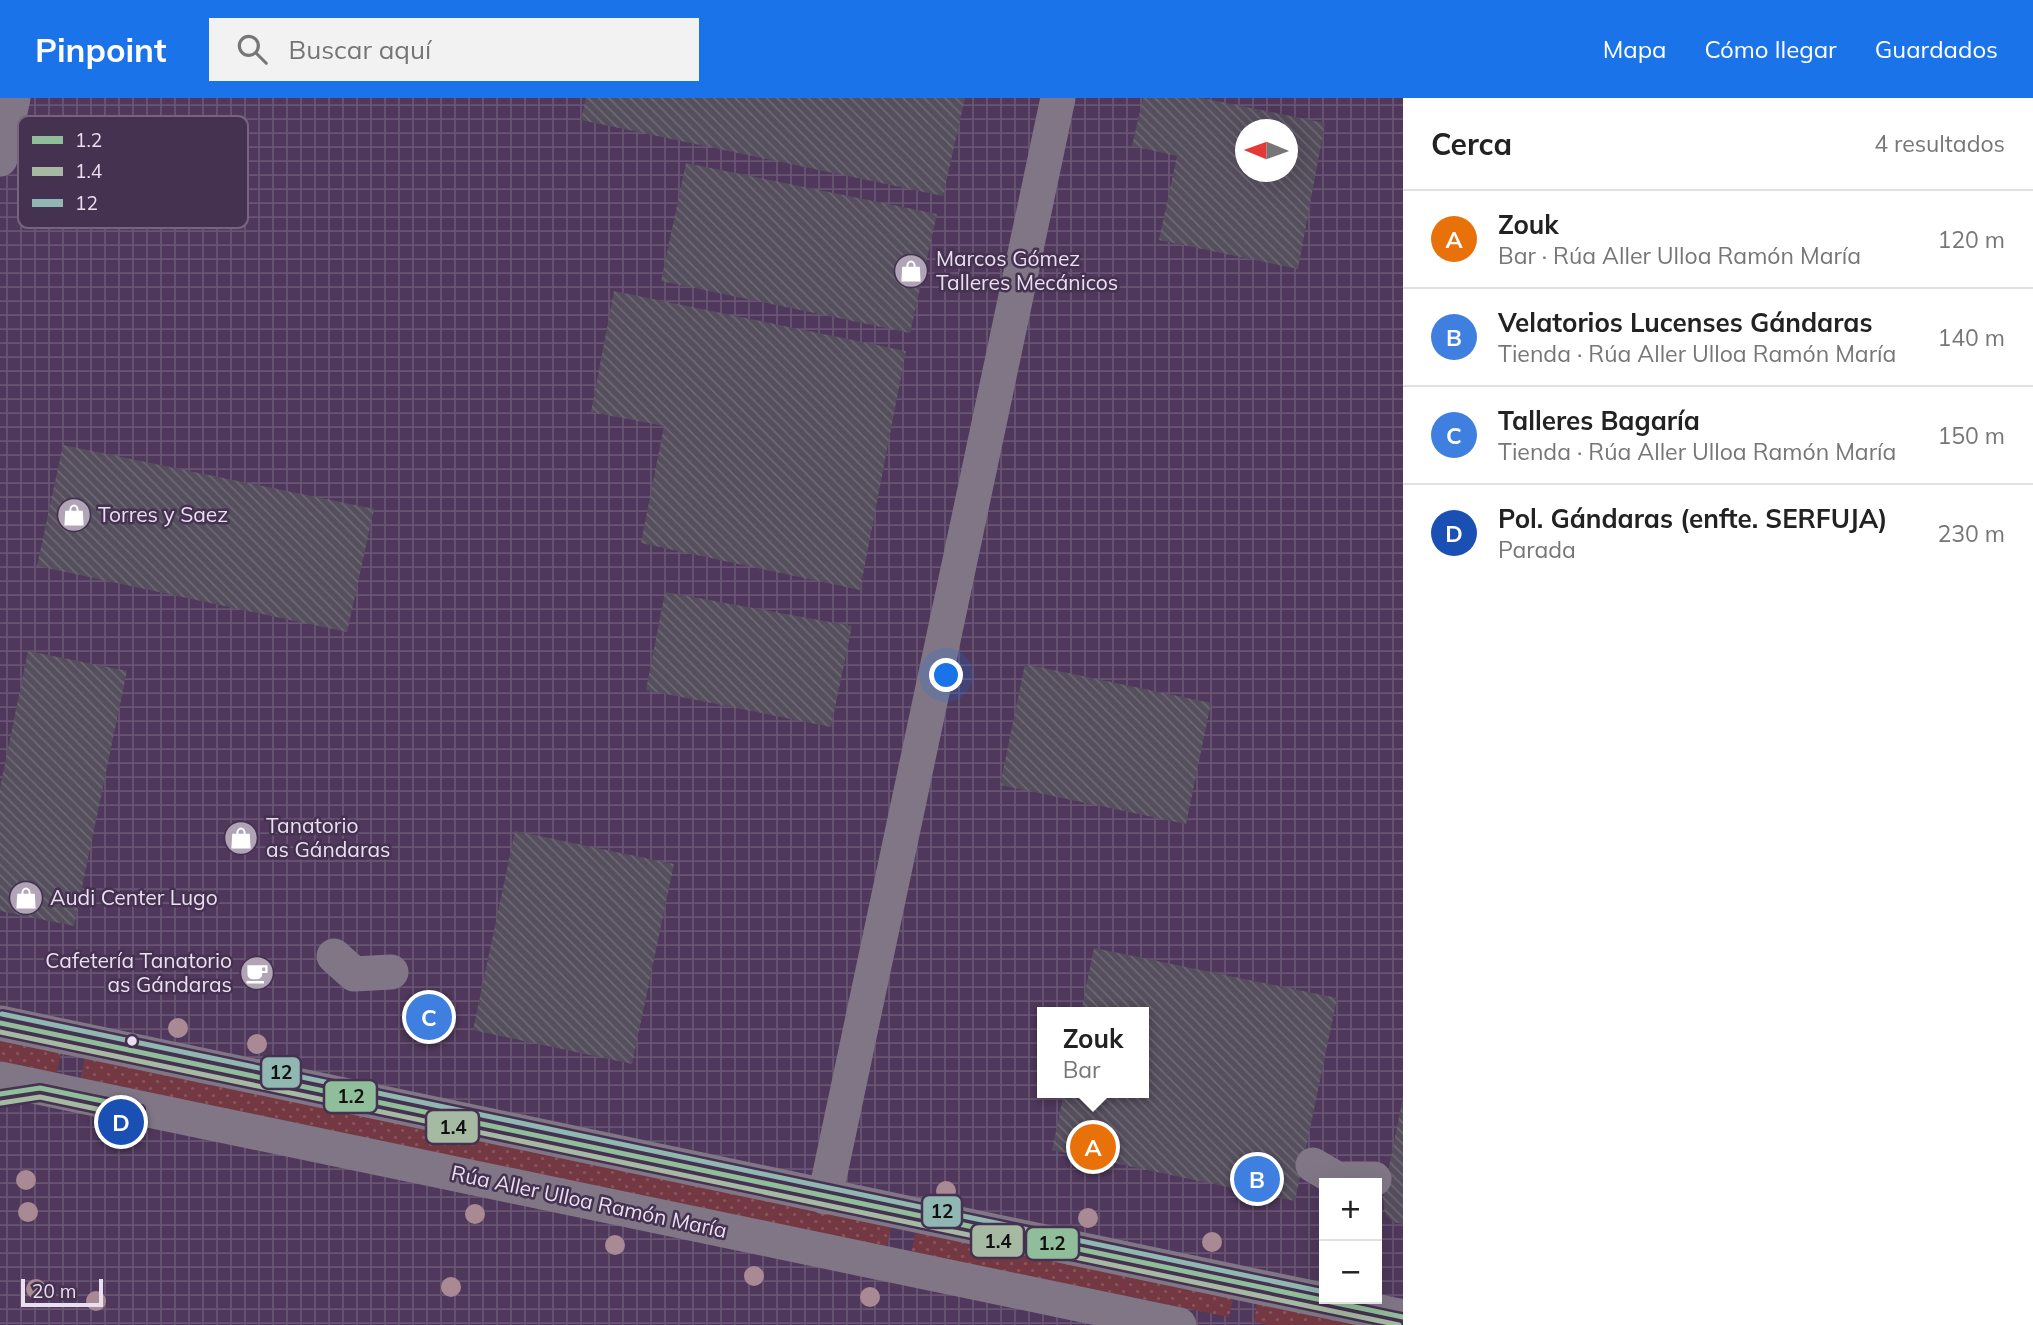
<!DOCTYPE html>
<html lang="es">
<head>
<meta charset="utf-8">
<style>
  :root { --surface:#fff; --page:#f2f2f2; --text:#222; --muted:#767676; --line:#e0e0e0; --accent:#1a73e8 }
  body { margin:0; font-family:Mulish,sans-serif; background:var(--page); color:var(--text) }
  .controls { position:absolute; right:21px; bottom:21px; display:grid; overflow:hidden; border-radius:0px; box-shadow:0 7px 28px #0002 }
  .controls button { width:63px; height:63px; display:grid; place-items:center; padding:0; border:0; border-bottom:2px solid var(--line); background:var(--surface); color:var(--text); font:35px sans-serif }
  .compass { position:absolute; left:1235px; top:21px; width:63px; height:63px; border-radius:50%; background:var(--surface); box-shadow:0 7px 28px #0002; rotate:271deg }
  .scale { position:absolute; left:21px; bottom:18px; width:82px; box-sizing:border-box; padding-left:7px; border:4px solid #eadef1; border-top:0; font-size:19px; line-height:24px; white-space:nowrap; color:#eadef1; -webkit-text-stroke:5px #453150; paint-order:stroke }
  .you { position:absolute; left:947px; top:578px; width:24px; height:24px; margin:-18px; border:5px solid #fff; border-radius:50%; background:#1a73e8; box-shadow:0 0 0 10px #1a73e833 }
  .badge { display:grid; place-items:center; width:46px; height:46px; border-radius:50%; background:var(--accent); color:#fff; font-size:23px; font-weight:700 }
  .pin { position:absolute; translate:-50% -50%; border:4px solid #fff; box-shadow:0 2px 7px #0006 }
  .popup { position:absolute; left:1037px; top:909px; width:112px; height:91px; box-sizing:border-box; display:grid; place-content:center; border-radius:0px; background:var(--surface); filter:drop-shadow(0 2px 5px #0005); font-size:23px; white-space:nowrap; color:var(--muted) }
  .popup b { font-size:26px; color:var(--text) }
  .popup::after { content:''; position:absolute; left:50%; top:100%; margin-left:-14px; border:14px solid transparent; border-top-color:var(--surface) }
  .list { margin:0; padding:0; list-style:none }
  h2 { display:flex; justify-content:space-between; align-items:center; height:91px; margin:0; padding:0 28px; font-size:30px }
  h2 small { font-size:23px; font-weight:400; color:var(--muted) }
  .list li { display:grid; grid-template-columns:46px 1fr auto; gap:21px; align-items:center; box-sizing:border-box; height:98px; padding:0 28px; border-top:2px solid var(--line) }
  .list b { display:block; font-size:26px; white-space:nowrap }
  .list p { margin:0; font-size:23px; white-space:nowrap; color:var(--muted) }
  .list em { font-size:23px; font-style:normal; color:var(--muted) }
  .icon { flex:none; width:38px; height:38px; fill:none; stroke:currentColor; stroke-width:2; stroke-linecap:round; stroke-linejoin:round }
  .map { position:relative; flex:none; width:1403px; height:1227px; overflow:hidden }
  header { display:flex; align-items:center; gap:42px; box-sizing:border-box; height:98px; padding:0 35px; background:var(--accent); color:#fff }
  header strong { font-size:33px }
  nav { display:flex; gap:38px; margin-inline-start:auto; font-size:24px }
  .search { width:490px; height:63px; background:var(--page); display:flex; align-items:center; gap:18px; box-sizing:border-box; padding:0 24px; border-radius:0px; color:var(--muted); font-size:26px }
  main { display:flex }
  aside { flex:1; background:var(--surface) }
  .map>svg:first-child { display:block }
  .industrial { fill:url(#industrial-grid); fill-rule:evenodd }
  .grass { fill:url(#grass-dots) }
  .building { fill:url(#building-back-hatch); fill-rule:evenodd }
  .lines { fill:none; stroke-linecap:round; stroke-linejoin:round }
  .minor { stroke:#807686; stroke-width:35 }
  .bus-1-casing { stroke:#453150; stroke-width:10 }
  .bus-2-casing { stroke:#453150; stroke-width:10 }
  .bus-3-casing { stroke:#453150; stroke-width:10 }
  .bus-1 { stroke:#90bd9a; stroke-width:5 }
  .bus-2 { stroke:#a6b9a2; stroke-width:5 }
  .bus-3 { stroke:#90b7b1; stroke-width:5 }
  .tree { fill:#a98993 }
  .bus-dot { fill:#eadef1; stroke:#453150; stroke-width:2.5 }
  .labels { text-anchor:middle; stroke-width:5; stroke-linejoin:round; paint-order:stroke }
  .poi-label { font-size:21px; fill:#eadef1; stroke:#453150; text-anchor:start }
  .street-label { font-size:21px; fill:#eadef1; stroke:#453150 }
  .key { fill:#453150; stroke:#776580; stroke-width:2 }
  .key-label { font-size:19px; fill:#eadef1 }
  .line-badge { stroke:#453150; stroke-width:2.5 }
  .pale-badge-label { font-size:19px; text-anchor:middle; font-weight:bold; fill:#111 }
</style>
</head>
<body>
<header>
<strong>Pinpoint</strong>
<div class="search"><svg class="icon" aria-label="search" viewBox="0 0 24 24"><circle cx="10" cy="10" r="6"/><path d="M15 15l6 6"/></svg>Buscar aquí</div>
<nav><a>Mapa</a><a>Cómo llegar</a><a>Guardados</a></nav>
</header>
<main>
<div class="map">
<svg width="1403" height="1227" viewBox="0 0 1403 1227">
  <defs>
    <pattern id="industrial-grid" width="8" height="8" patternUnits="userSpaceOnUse" patternTransform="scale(1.75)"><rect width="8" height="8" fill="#4f385b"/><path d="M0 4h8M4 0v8" fill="none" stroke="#685473"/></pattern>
    <pattern id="grass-dots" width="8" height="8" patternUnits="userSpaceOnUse" patternTransform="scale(1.75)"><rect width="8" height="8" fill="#743842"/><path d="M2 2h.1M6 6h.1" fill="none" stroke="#88545e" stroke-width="1.8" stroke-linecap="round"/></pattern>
    <pattern id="building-back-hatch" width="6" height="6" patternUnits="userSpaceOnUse" patternTransform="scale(1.75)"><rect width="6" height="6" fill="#554f5d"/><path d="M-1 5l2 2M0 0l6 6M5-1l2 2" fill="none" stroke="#6e6875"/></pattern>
  </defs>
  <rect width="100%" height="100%" fill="#433849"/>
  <!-- industrial -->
  <path class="industrial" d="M0,0H1403V1227H0ZM1246,32H1288V74H1246ZM1042,914H1144V995H1042ZM1324,1085H1377V1201H1324Z"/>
  <!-- grass -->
  <path class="grass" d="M0,942L61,955L57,975L0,963Z
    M85,959L891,1128L887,1149L81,980Z
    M916,1134L1233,1200L1229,1219L911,1154Z
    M1257,1205L1364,1227H1267L1254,1224Z"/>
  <!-- building -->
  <path class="building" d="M586,0H965L943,98L581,22Z
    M1143,0H1202L1325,25L1298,171L1159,142L1177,58L1132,48ZM1245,32H1288V74H1245Z
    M686,65L937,116L910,235L661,183Z
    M614,193L906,253L860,492L641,445L664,328L591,314Z
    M63,347L374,411L347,534L37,468Z
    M665,494L852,528L831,629L646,592Z
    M28,553L127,573L74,828L0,813V690Z
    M1025,566L1211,605L1186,726L1000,687Z
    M515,733L674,766L632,966L473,932Z
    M1094,850L1337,900L1295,1103L1052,1052L1064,995H1144V914H1081Z
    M1402,1004H1403V1126L1393,1124L1385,1115L1383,1099Z"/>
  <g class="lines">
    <!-- minor -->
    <path class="minor" d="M0,61L13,0
      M334,858L354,876L391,874
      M0,925L1403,1219
      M0,981L1179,1227
      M1313,1067L1337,1081H1374
      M825,1099L1058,0"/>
    <!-- bus-1 casing -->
    <g class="bus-1-casing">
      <path id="bus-1" d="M0,925L1403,1219
        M0,996L40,990L141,1011"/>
    </g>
    <!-- bus-2 casing -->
    <g class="bus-2-casing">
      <path id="bus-2" d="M0,934L1399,1227
        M1,1005L40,999L139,1020"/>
    </g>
    <!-- bus-3 casing -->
    <g class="bus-3-casing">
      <path id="bus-3" d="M2,916L1324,1194"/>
    </g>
    <!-- bus-1 -->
    <use href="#bus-1" class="bus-1"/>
    <!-- bus-2 -->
    <use href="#bus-2" class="bus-2"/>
    <!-- bus-3 -->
    <use href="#bus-3" class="bus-3"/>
  </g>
  <!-- trees -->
  <g class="tree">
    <circle cx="178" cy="930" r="10"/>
    <circle cx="257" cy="946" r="10"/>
    <circle cx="26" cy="1082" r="10"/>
    <circle cx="946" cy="1093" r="10"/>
    <circle cx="28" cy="1114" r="10"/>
    <circle cx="475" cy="1116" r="10"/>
    <circle cx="1088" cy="1120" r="10"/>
    <circle cx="1212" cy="1144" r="10"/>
    <circle cx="615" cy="1147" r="10"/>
    <circle cx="754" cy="1178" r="10"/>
    <circle cx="451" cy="1189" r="10"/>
    <circle cx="36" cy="1191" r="10"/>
    <circle cx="870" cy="1199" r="10"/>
    <circle cx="96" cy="1203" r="10"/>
  </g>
  <!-- icons -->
  <defs>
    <g id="shop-disc" transform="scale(1.75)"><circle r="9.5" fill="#b0a4b6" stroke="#453150"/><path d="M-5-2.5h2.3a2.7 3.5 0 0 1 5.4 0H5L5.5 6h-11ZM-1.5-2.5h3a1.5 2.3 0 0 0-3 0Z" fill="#fff"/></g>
    <g id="cafe-disc" transform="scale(1.75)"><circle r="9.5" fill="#b0a4b6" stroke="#453150"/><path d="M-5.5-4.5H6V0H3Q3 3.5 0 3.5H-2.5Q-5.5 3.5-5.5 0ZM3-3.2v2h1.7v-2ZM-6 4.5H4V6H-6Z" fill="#fff"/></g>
  </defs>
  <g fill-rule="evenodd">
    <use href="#shop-disc" x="911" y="173"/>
    <use href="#shop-disc" x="74" y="417"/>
    <use href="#shop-disc" x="241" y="740"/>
    <use href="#shop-disc" x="26" y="800"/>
    <use href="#cafe-disc" x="257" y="875"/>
  </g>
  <!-- markers -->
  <circle class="bus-dot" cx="132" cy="943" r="6"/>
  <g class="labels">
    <!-- poi labels -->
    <g class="poi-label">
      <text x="936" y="168">Marcos Gómez<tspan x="936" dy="24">Talleres Mecánicos</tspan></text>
      <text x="98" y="424">Torres y Saez</text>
      <text x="266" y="735">Tanatorio<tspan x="266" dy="24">as Gándaras</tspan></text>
      <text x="50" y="807">Audi Center Lugo</text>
      <text x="232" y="870" text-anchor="end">Cafetería Tanatorio<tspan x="232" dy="24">as Gándaras</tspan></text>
    </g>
    <!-- street labels -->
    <g class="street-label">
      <text transform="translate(589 1104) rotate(12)" y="7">Rúa Aller Ulloa Ramón María</text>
    </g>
  </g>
  <!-- legend -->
  <rect x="18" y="18" width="230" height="112" rx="10" class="key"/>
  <rect x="32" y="38" width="31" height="8" fill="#90bd9a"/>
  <rect x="32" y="69" width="31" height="9" fill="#a6b9a2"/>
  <rect x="32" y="101" width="31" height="8" fill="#90b7b1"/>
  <g class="key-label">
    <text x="75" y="49">1.2</text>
    <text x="75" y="80">1.4</text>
    <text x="75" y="112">12</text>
  </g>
  <g class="line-badge">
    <rect x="261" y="958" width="40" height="33" rx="7" fill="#90b7b1"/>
    <rect x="324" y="982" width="53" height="33" rx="7" fill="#90bd9a"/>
    <rect x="426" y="1012" width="53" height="34" rx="7" fill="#a6b9a2"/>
    <rect x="922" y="1097" width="40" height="33" rx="7" fill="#90b7b1"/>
    <rect x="971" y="1126" width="53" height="34" rx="7" fill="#a6b9a2"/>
    <rect x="1026" y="1129" width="53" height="33" rx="7" fill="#90bd9a"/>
  </g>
  <g class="pale-badge-label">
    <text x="281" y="981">12</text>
    <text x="351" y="1005">1.2</text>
    <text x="453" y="1036">1.4</text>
    <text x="942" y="1120">12</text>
    <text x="998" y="1150">1.4</text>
    <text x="1052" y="1152">1.2</text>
  </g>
</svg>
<div class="controls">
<button>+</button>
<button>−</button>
</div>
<svg class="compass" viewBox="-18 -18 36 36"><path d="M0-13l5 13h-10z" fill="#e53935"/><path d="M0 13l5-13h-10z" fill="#767676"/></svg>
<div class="scale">20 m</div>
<div class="you"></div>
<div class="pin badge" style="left:1093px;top:1049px;background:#e8710a">A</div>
<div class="popup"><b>Zouk</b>Bar</div>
<div class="pin badge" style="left:1257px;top:1081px;background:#3f7fe0">B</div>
<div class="pin badge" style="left:429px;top:919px;background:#3f7fe0">C</div>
<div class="pin badge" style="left:121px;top:1024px;background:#1a4fb4">D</div>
</div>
<aside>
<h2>Cerca<small>4 resultados</small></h2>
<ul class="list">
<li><span class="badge" style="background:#e8710a">A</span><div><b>Zouk</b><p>Bar · Rúa Aller Ulloa Ramón María</p></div><em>120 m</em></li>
<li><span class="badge" style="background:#3f7fe0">B</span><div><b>Velatorios Lucenses Gándaras</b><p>Tienda · Rúa Aller Ulloa Ramón María</p></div><em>140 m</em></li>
<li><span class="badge" style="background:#3f7fe0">C</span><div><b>Talleres Bagaría</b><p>Tienda · Rúa Aller Ulloa Ramón María</p></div><em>150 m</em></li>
<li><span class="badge" style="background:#1a4fb4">D</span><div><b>Pol. Gándaras (enfte. SERFUJA)</b><p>Parada</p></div><em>230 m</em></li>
</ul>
</aside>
</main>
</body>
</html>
